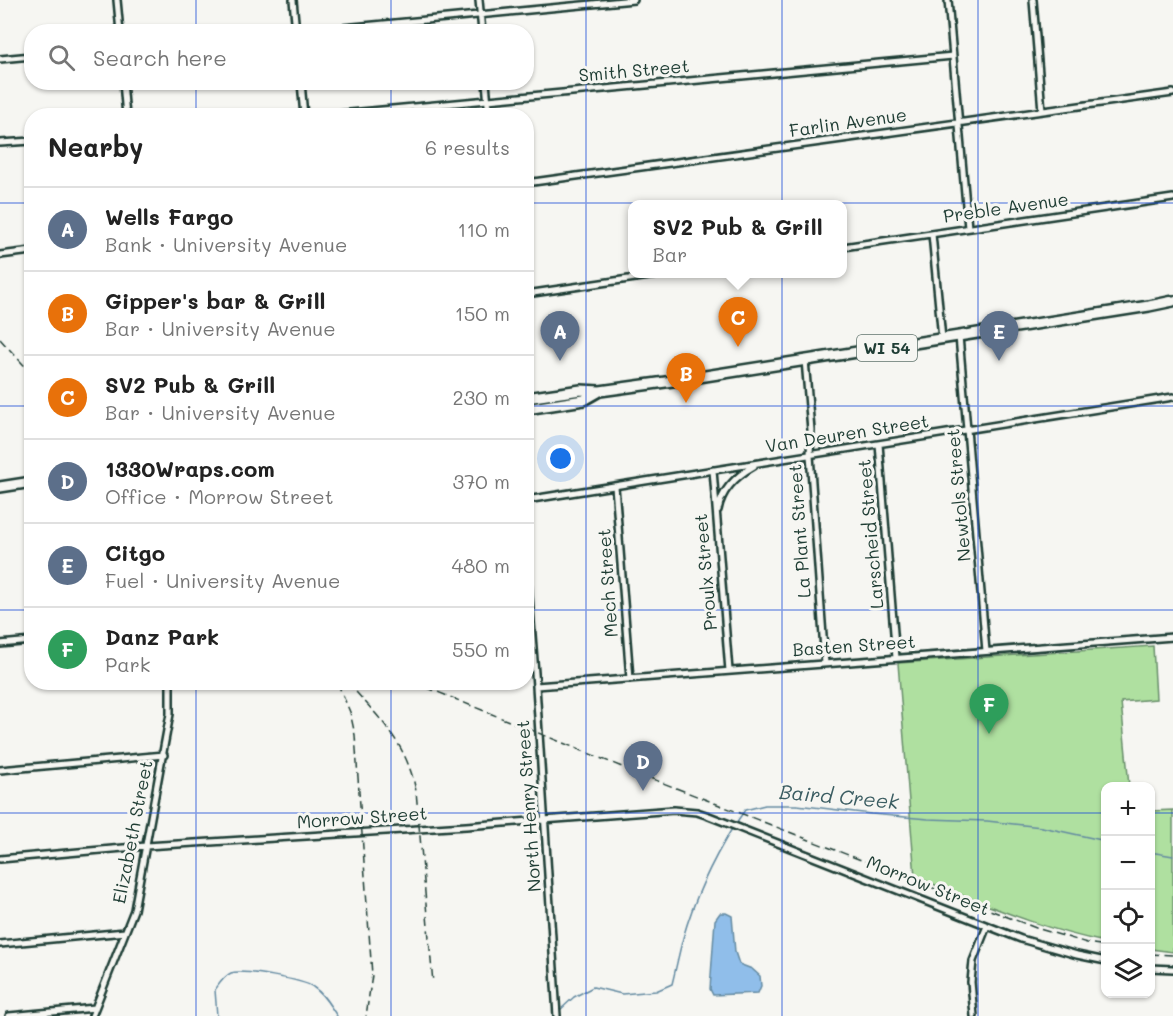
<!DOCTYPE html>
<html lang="en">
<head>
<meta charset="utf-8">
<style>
  :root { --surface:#fff; --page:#f6f6f6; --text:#222; --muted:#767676; --line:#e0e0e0; --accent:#0b8043 }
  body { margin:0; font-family:Mali,sans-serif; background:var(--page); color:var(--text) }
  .controls { position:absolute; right:18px; bottom:18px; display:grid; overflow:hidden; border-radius:12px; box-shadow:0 2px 4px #0004 }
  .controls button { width:54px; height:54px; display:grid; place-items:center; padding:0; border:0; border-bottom:2px solid var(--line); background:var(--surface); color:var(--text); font:30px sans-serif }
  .you { position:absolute; left:561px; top:459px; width:21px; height:21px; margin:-15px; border:4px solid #fff; border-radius:50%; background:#1a73e8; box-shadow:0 0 0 9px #1a73e833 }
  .badge { display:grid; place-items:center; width:39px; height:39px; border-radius:50%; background:var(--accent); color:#fff; font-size:20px; font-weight:700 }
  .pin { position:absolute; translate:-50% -50px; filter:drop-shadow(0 2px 3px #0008) }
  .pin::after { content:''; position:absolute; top:32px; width:21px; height:18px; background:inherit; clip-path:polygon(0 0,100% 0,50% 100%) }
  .popup { position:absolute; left:628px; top:200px; width:219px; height:78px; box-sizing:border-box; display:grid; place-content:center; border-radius:12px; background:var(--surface); filter:drop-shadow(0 2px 4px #0005); font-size:20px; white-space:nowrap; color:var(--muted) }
  .popup b { font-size:22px; color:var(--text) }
  .popup::after { content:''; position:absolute; left:50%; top:100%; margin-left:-12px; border:12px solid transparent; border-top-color:var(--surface) }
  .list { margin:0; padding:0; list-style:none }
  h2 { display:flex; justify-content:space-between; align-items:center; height:78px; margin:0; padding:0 24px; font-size:26px }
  h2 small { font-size:20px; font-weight:400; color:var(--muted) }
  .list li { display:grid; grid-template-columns:39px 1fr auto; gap:18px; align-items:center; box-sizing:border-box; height:84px; padding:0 24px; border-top:2px solid var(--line) }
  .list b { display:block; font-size:22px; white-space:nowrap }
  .list p { margin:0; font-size:20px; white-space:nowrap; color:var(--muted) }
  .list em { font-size:20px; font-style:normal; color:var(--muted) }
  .icon { flex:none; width:33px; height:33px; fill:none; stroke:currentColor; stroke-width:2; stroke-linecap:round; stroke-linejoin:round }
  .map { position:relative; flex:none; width:1173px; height:1016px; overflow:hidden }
  .search { position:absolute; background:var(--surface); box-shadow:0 2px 4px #0004; left:24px; top:24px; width:510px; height:66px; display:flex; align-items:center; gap:15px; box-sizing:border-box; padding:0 21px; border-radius:24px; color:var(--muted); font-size:22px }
  .panel { position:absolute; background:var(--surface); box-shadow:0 2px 4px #0004; left:24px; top:108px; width:510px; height:582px; border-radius:24px }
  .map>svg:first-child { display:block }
  .green { fill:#afe0a0; stroke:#678e6a; stroke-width:1.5 }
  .water { fill:#90beea; stroke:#638aa1; stroke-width:1.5 }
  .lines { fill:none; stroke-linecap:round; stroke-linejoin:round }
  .stream { stroke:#638aa1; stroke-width:1.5 }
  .street-casing { stroke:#1f3d34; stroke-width:10 }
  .primary-casing { stroke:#1f3d34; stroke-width:14 }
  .street { stroke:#f6f6f2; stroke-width:5 }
  .primary { stroke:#f6f6f2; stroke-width:9 }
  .rail { stroke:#1f3d34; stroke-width:1.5; stroke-dasharray:9 4.5; stroke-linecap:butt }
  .grid { fill:none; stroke:#1d4ed8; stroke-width:1.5; stroke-opacity:0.55 }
  .labels { text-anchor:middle; stroke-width:6; stroke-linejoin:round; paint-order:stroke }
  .shield { fill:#f6f6f2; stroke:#60746d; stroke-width:1.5 }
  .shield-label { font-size:16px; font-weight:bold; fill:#1f3d34 }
  .street-label { font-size:18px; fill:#1f3d34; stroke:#f6f6f2 }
  .water-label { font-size:20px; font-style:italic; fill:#3b5d62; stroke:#f6f6f2 }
</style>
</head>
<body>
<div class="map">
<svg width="1173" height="1016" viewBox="0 0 1173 1016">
  <rect width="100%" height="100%" fill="#f6f6f2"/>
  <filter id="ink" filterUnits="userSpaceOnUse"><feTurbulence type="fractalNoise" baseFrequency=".0167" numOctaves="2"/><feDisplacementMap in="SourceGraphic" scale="12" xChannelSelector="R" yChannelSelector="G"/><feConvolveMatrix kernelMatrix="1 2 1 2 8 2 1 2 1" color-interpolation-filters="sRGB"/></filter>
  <g filter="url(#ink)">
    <!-- green -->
    <path class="green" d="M1153,646L1156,699L1121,702L1129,786H1106L1105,942C1040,929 978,901 915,877L898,663Z
      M1173,810V952L1151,949L1150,811Z"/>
    <!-- water -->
    <path class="water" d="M720,913H726L732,916L735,952L739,964L752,969L760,976L761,986L758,993L713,995L710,989L715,920Z"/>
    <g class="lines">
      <!-- stream -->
      <path class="stream" d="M736,823L745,810L765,805H797L871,814L928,819L987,821L1042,827L1106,841
        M1150,852L1173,856
        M559,1011L574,997L593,987L622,994L656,991L672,984C676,968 679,953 683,938C694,899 712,861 733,827
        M217,1016L215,990C219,984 224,976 231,973C242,969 304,980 313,987C324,994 330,1006 337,1016"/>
      <!-- street casing -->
      <g class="street-casing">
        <path id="street" d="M117,0L120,32
          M293,0L296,32
          M479,0L482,32
          M948,0L968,228
          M1033,0L1042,111
          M301,32L634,0
          M0,59L32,56
          M123,82L126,116
          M301,82L304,116
          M486,82L489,116
          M318,116L953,56
          M0,143L32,141
          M526,183L1173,93
          M932,234L942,339
          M843,247L1173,198
          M0,255L32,251
          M526,294L663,274
          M959,336L986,651
          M805,360L811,430L810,455L825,664
          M879,444L896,658
          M713,470L729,671
          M615,486L630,679
          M526,500L1173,397
          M718,510C722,489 736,476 754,466
          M526,559L536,686L557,1016
          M0,644L32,641
          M536,686L1173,637
          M0,770L164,755
          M0,859L146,846L466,826L674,810L697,812L709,816L1021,939L1077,955L1106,961
          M0,944L125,932
          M1150,968L1173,969
          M9,1016L95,1008
          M92,1016L134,910L170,714V682
          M974,1016L971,982L973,961L987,926"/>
      </g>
      <!-- primary casing -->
      <g class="primary-casing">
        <path id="primary" d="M526,398L581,390L600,391L680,380L1149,306L1173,301
          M526,409L584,400L598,392
          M0,487L32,482"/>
      </g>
      <!-- street -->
      <use href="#street" class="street"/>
      <!-- primary -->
      <use href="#primary" class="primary"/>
      <!-- rail -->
      <path class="rail" d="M0,339L32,374
        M337,682L350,712L355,735L372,975L366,1016
        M347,682C379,718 406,741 416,791L433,983
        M413,682L627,769L1036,928L1087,943L1106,946
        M1150,954L1173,955"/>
    </g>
  </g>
  <!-- grid -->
  <path class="grid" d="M196,0V32M391,0V32M586,0V1016M782,0V1016M978,0V1016M196,82V116M391,82V116M0,203H32M526,203H1173M0,406H32M526,406H1173M0,610H32M526,610H1173M196,682V1016M391,682V1016M0,813H1106M1150,813H1173"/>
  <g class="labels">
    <!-- shield labels -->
    <rect class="shield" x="857" y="335" width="60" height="26" rx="4.5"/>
    <g class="shield-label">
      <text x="887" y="354">WI 54</text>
    </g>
    <!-- street labels -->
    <g class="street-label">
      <text transform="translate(634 71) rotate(-5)" y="6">Smith Street</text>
      <text transform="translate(848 123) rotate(-8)" y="6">Farlin Avenue</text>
      <text transform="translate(1006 208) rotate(-8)" y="6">Preble Avenue</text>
      <text transform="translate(847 434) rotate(-9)" y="6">Van Deuren Street</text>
      <text transform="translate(959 495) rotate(-95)" y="6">Newtols Street</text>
      <text transform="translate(800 531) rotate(-94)" y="6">La Plant Street</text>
      <text transform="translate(871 534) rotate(-95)" y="6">Larscheid Street</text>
      <text transform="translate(706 572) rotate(-95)" y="6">Proulx Street</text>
      <text transform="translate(608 583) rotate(-94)" y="6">Mech Street</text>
      <text transform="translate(854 646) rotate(-4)" y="6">Basten Street</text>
      <text transform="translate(529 806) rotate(-94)" y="6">North Henry Street</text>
      <text transform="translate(362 818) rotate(-4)" y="6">Morrow Street</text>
      <text transform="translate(133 832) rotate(-79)" y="6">Elizabeth Street</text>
      <text transform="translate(928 886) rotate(22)" y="6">Morrow Street</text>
    </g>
    <!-- water labels -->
    <g class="water-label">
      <text transform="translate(839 797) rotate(5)" y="7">Baird Creek</text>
    </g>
  </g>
</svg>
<div class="controls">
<button>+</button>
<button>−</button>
<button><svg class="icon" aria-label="locate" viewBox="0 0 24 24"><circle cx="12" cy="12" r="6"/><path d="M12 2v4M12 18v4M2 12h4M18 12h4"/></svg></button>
<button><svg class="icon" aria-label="layers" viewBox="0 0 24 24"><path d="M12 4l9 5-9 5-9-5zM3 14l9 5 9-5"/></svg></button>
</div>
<div class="you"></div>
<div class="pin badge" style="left:560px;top:361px;background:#5c6f8a">A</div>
<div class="pin badge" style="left:686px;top:403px;background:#e8710a">B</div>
<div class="pin badge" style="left:738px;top:347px;background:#e8710a">C</div>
<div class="popup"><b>SV2 Pub &amp; Grill</b>Bar</div>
<div class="pin badge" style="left:643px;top:791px;background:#5c6f8a">D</div>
<div class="pin badge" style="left:999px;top:361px;background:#5c6f8a">E</div>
<div class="pin badge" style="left:989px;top:734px;background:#2e9e5b">F</div>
<div class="search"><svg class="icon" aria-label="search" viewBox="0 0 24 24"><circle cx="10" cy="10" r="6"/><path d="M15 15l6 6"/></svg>Search here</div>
<section class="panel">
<h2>Nearby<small>6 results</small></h2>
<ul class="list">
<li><span class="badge" style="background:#5c6f8a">A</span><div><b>Wells Fargo</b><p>Bank · University Avenue</p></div><em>110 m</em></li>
<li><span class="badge" style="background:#e8710a">B</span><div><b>Gipper's bar &amp; Grill</b><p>Bar · University Avenue</p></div><em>150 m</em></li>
<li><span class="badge" style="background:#e8710a">C</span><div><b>SV2 Pub &amp; Grill</b><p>Bar · University Avenue</p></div><em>230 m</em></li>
<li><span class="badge" style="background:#5c6f8a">D</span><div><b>1330Wraps.com</b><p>Office · Morrow Street</p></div><em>370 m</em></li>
<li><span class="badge" style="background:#5c6f8a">E</span><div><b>Citgo</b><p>Fuel · University Avenue</p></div><em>480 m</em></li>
<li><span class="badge" style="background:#2e9e5b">F</span><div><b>Danz Park</b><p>Park</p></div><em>550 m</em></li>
</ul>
</section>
</div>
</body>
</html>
